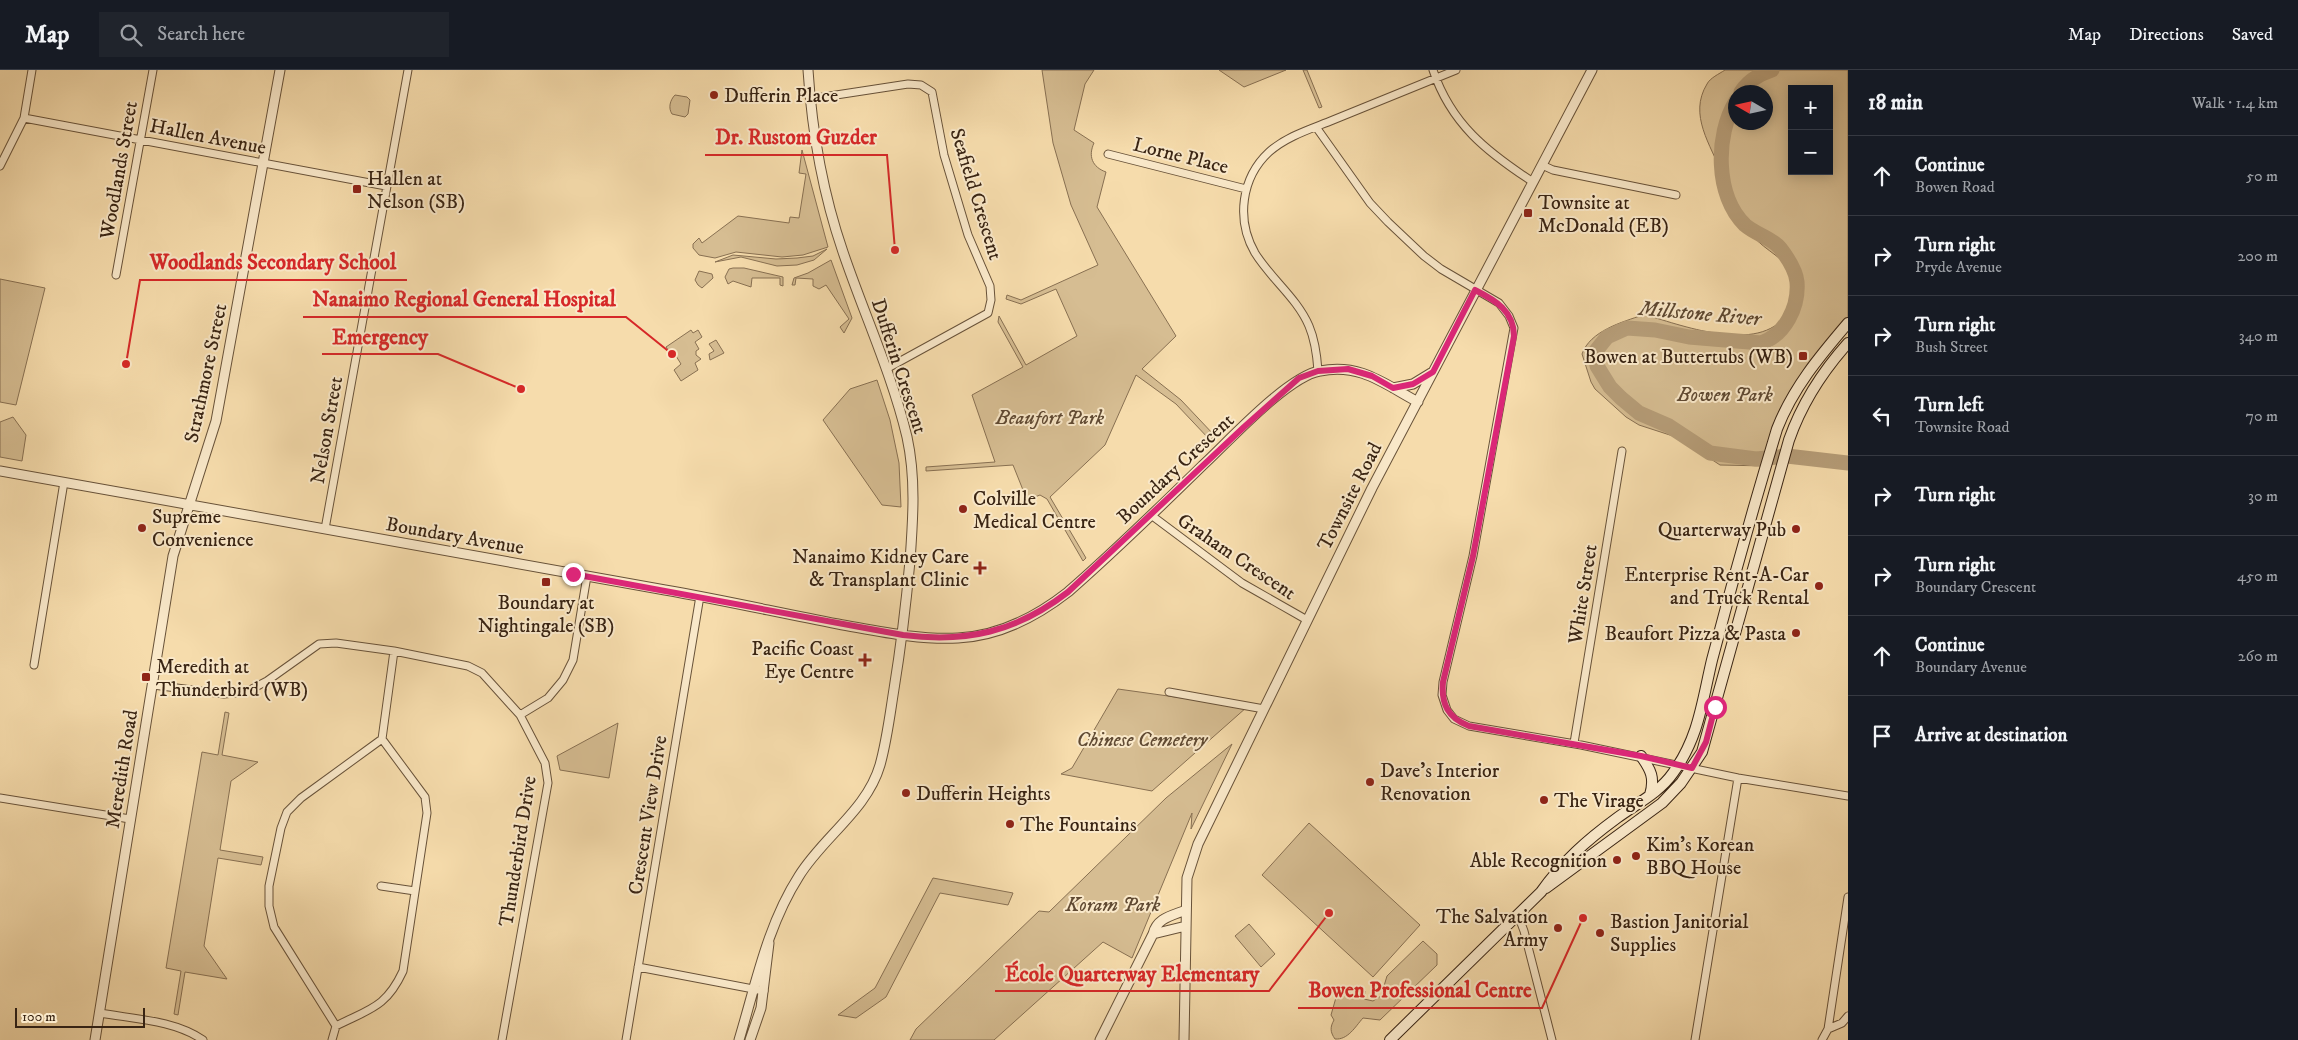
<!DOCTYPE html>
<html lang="en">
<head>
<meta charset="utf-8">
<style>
  :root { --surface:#171b24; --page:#20242c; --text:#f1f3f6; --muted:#9ea1a6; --line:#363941 }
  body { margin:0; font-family:"IM FELL DW Pica",serif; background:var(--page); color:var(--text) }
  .controls { position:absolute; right:15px; top:15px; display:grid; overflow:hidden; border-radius:0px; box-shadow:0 2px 12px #0003 }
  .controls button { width:45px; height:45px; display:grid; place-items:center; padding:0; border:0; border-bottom:1px solid var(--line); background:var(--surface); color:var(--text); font:25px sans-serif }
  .compass { position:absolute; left:1728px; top:15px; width:45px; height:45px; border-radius:50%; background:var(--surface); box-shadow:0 2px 12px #0003; rotate:279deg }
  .scale { position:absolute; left:15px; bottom:12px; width:130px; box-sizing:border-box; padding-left:5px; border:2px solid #392413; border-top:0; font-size:14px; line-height:18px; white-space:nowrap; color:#392413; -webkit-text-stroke:4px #f9e8c9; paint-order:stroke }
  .stop { position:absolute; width:15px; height:15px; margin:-11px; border:4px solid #db2777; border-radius:50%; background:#fff }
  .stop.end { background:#db2777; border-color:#fff; box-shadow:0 1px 5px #0008 }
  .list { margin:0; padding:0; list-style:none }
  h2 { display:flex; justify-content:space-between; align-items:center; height:65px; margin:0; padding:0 20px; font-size:21px }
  h2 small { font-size:16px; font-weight:400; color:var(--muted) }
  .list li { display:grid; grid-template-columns:32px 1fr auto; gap:15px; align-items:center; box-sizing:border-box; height:80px; padding:0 20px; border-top:1px solid var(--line) }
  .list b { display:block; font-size:19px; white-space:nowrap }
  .list p { margin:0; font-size:16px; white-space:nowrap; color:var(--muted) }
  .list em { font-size:16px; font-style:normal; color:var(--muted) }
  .icon { flex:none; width:28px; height:28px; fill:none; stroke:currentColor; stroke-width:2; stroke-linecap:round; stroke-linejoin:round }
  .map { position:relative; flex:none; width:1848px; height:970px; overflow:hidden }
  header { display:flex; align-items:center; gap:30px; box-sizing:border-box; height:70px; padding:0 25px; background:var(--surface); border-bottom:1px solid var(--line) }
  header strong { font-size:24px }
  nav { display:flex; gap:28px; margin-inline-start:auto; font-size:18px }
  .search { width:350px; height:45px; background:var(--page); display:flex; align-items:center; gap:12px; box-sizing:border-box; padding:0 18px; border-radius:0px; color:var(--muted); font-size:19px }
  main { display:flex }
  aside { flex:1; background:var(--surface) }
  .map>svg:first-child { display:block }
  .green { fill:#d6bd92; stroke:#887052; fill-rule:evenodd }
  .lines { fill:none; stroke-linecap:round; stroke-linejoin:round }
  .river { stroke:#b69d78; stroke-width:15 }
  .minor-casing { stroke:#685239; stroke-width:9 }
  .tertiary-casing { stroke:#685239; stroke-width:11 }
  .secondary-casing { stroke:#392413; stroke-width:12 }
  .minor { stroke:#f9e8c9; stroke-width:7 }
  .tertiary { stroke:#f9e8c9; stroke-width:9 }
  .secondary { stroke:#f9e8c9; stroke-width:10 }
  .route { stroke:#db2777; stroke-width:6 }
  .poi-dot { fill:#8f2418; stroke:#f9e8c9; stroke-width:2 }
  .labels { text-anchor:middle; stroke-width:4; stroke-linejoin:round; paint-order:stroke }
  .poi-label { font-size:20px; fill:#392413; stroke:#f9e8c9; text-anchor:start }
  .street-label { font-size:20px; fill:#392413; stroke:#f9e8c9 }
  .park-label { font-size:20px; font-style:italic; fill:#604a33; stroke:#f9e8c9 }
  .water-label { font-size:21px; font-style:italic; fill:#5e4831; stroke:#f9e8c9 }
  .leader { fill:none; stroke:#d62828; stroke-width:2 }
  .callout-dot { fill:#d62828; stroke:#f9e8c9; stroke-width:2 }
  .callout-label { font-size:21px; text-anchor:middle; font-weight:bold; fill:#d62828; stroke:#f9e8c9; stroke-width:4; stroke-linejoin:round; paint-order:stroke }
</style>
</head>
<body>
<header>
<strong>Map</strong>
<div class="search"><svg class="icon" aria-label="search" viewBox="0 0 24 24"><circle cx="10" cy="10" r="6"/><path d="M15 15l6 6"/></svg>Search here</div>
<nav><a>Map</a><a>Directions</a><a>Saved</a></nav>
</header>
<main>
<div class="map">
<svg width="1848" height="970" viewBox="0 0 1848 970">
  <rect width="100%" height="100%" fill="#f6dcac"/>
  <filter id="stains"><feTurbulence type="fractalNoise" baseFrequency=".004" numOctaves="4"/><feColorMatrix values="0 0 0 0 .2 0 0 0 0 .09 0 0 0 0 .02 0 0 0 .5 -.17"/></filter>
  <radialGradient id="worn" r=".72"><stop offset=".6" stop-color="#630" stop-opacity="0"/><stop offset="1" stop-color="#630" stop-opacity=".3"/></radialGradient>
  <!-- green -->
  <path class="green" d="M1042,0H1094L1085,14L1074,60L1094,73C1088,86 1092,97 1106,102L1097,137L1176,266L1142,299L1181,330L1215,366L1210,370L1176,334L1136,305L1105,375L1050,427L1086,488L1083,491L1047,429L1040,425L1027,430L1013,395L926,401V397L995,392L972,325L1023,297L998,252L999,246L1026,295L1077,266L1056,219L1021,234L1006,229L1007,225L1021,230L1098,195L1071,135L1053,73Z
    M1219,0H1286L1244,17Z
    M1303,0H1307L1322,37L1319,38Z
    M1725,0H1848V252L1816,291L1771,372L1767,396L1720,395L1679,368L1639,355L1626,347L1595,319L1591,312L1582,284C1590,261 1622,252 1643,245H1646C1684,256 1765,287 1790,239C1794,232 1800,218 1797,210C1787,188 1766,182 1752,165C1737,147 1730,125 1722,104C1711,75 1688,45 1707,14C1710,8 1719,4 1725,0ZM1792,19H1829V101H1792ZM1736,22H1766V52H1736Z
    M675,25L687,27L690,30L688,44L685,47L672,44C668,38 670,30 675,25Z
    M802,80L828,177L803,185L782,187L736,182L715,188L699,185L693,178V174L699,168L702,173L738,146L789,153L790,147L799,148L806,104L799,103Z
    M827,179L814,190L797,195L777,196L741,187L715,192L733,185L776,189L797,188L813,186Z
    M831,190L852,248L844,263L840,257L849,249L826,215L819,219L813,216V209L796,208L795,215H792L794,208L808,203Z
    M733,198H744L783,207V216L780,215V208H752L751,217L733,211L728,214L725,207L729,199Z
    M699,201L712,204L713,208L702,218L698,215L695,210Z
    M0,209L45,218L16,335L0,332Z
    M691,260L693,263L698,260L702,267L695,272L699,279L696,281V285L701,289L695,293L698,300L681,311L674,300L681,294L676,286L674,288L666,277Z
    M716,270L724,283L710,290L709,284L714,281L709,274Z
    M877,310L890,350L899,393L901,437L882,435L823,350L850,319Z
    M13,347L26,365L22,391L0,387V352Z
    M1118,619L1247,637L1152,721L1061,704L1072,698Z
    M225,642L229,643L222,685L258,692L231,711L220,780L263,787L261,795L218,788L204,876L227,909L185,902L178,945L174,944L181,901L166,898L202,682L218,685Z
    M618,653L609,708L560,700L557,686Z
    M1232,674L1191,759L1192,743L1132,888L1103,872L994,970H910L916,959L1039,841L1049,842L1166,728Z
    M1309,753L1420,855L1373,907L1262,805Z
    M933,808L1013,823L1008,835L940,823L886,927L856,948L838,945L875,918Z
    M1249,854L1275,884L1261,897L1235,866Z
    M1423,871L1437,884V895L1380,950L1363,948C1355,957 1348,970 1335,969C1330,962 1330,957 1334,950L1331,945L1339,917L1365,921L1364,929L1373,931L1381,926L1387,906Z"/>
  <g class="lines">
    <!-- river -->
    <path class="river" d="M1741,22C1748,11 1760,4 1772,0
      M1736,31C1715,65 1715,126 1745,155C1755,164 1772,168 1780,178C1787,187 1796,201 1797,212C1799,237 1785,265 1761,273L1689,267L1655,260L1627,258L1607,267L1595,282L1597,296L1610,317L1621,328L1639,343L1669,356L1710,383L1756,389L1787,386L1848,393"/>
    <!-- minor casing -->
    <g class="minor-casing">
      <path id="minor" d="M1433,0C1451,54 1487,82 1533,112
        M810,29L908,14L921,15L932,22L944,85L968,165L990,216L991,230L988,243L886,299
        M24,48L386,116
        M1316,57L1370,133L1388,152L1424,186L1441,199L1499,233L1509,246L1514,258L1473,486L1443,612L1442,625L1447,640L1454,649L1469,656L1581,675L1738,708L1848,726
        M1108,84L1246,119
        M1542,95L1553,100L1676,125
        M0,96L24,48L32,0
        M116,205L153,0
        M1318,301C1317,286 1315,270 1309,256C1297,228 1271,209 1255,183C1236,150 1241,108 1269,82C1287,66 1311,59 1333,50C1374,33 1415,17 1456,0
        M1151,445L1242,513L1307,550
        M325,459L408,0
        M34,595L64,412
        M153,615L224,624L246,622L267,611L319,574L336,573L394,581L468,596L482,603L520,645L545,693L548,713L502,970
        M1169,622L1264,639
        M520,645L548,628L563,610L573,590L587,506
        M1574,673L1622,381
        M0,728L130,749
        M381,816L415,821
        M1518,845L1524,861L1552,970
        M638,897L764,921
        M100,943C133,949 174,950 203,970
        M336,956C369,939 386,938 403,901L427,743L425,727L382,669
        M1828,959L1848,827
        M332,970L336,956L274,857L269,836V816L281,758L287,742L301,728L382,669L394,581
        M626,970L700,526
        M1695,970L1738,708
        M1822,970L1828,959L1842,953L1848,946"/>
    </g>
    <!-- tertiary casing -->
    <g class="tertiary-casing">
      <path id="tertiary" d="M1393,318L1413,314L1431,303
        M0,401C222,440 444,481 665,520C723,530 780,543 838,554C878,561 917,570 958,568C999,566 1036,547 1068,522C1114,482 1159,438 1203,395C1229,371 1288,306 1320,301C1361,293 1384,314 1418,332
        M1153,864L1186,856
        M95,970L173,486L216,351L280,0
        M739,970C756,914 767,856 799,806C823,767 867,740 880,695C887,670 890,644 894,619C901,576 906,534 910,491C913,449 916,408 907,367C892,304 864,244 843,182C823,124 812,62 808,0
        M750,970L761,938L769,873
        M1100,970L1153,864C1157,848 1171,846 1186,840
        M1184,970L1187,808L1198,774L1372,418L1592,0"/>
    </g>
    <!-- secondary casing -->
    <g class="secondary-casing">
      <path id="secondary" d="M1641,686C1651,700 1655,708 1650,725
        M1546,818L1662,733L1681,713L1702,682L1789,370C1802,333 1822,302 1848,273
        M1390,970L1541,822C1562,792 1587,770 1617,748C1636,734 1659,723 1673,703C1699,667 1702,632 1712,590C1732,513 1754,435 1777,359C1793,318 1819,287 1848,253"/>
    </g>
    <!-- minor -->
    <use href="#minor" class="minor"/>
    <!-- tertiary -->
    <use href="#tertiary" class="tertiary"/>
    <!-- secondary -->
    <use href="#secondary" class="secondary"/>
  </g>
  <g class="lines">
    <!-- route -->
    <path class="route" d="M573,504L903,565C967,573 1016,562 1068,522L1244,357L1299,308L1318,301L1348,299L1372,306L1393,318L1413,314L1433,302L1475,220C1495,230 1514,241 1514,266L1473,486L1443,612C1441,634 1448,648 1469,656L1641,686L1692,698L1706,672L1715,637"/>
  </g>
  <!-- markers -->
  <g class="poi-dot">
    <circle cx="714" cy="25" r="5"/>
    <rect x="352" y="114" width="10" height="10" rx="2.5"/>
    <rect x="1523" y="138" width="10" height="10" rx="2.5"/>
    <rect x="1798" y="281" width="10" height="10" rx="2.5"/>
    <circle cx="963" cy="439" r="5"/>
    <circle cx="142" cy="458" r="5"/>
    <circle cx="1796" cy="459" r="5"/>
    <path d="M977.5 490.5h5v5h5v5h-5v5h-5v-5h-5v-5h5z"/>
    <rect x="541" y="507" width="10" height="10" rx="2.5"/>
    <circle cx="1819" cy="516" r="5"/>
    <circle cx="1796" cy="563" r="5"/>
    <path d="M862.5 582.5h5v5h5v5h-5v5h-5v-5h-5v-5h5z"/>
    <rect x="141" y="602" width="10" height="10" rx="2.5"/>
    <circle cx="1370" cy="712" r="5"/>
    <circle cx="906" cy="723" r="5"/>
    <circle cx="1544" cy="730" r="5"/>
    <circle cx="1010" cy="754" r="5"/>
    <circle cx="1636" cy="786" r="5"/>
    <circle cx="1617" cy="790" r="5"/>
    <circle cx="1558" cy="858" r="5"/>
    <circle cx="1600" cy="863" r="5"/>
  </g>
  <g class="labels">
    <!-- poi labels -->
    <g class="poi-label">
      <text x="724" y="32">Dufferin Place</text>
      <text x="367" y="115">Hallen at<tspan x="367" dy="23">Nelson (SB)</tspan></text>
      <text x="1538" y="139">Townsite at<tspan x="1538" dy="23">McDonald (EB)</tspan></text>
      <text x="1793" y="293" text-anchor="end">Bowen at Buttertubs (WB)</text>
      <text x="973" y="435">Colville<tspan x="973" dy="23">Medical Centre</tspan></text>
      <text x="152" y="453">Supreme<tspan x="152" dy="23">Convenience</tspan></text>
      <text x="1786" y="466" text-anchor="end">Quarterway Pub</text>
      <text x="969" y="493" text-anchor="end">Nanaimo Kidney Care<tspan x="969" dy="23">&amp; Transplant Clinic</tspan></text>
      <text x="1809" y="511" text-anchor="end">Enterprise Rent-A-Car<tspan x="1809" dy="23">and Truck Rental</tspan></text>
      <text x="546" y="539" text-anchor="middle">Boundary at<tspan x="546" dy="23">Nightingale (SB)</tspan></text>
      <text x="1786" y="570" text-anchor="end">Beaufort Pizza &amp; Pasta</text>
      <text x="854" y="585" text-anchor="end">Pacific Coast<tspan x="854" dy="23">Eye Centre</tspan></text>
      <text x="156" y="603">Meredith at<tspan x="156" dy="23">Thunderbird (WB)</tspan></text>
      <text x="1380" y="707">Dave's Interior<tspan x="1380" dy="23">Renovation</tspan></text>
      <text x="916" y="730">Dufferin Heights</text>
      <text x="1554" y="737">The Virage</text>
      <text x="1020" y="761">The Fountains</text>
      <text x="1646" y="781">Kim's Korean<tspan x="1646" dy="23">BBQ House</tspan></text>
      <text x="1607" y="797" text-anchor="end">Able Recognition</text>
      <text x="1548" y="853" text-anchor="end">The Salvation<tspan x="1548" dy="23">Army</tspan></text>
      <text x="1610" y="858">Bastion Janitorial<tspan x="1610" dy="23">Supplies</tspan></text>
    </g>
    <!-- street labels -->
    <g class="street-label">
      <text transform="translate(208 66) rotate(11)" y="7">Hallen Avenue</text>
      <text transform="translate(1181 85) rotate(14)" y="7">Lorne Place</text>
      <text transform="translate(118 100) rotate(-80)" y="7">Woodlands Street</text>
      <text transform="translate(977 124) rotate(73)" y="7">Seafield Crescent</text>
      <text transform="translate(900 296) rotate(72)" y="7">Dufferin Crescent</text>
      <text transform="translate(205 303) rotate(-78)" y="7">Strathmore Street</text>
      <text transform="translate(326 360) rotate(-80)" y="7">Nelson Street</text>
      <text transform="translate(1175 398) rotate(-43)" y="7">Boundary Crescent</text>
      <text transform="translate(1349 426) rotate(-63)" y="7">Townsite Road</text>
      <text transform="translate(455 465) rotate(10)" y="7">Boundary Avenue</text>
      <text transform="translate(1237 486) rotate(34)" y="7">Graham Crescent</text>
      <text transform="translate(1582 524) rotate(-81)" y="7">White Street</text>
      <text transform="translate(121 699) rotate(-81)" y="7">Meredith Road</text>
      <text transform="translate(647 745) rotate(-81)" y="7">Crescent View Drive</text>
      <text transform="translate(517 781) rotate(-81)" y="7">Thunderbird Drive</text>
    </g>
    <!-- park labels -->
    <g class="park-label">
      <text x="1725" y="331">Bowen Park</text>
      <text x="1050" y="354">Beaufort Park</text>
      <text x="1142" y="676">Chinese Cemetery</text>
      <text x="1113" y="841">Koram Park</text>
    </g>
    <!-- water labels -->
    <g class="water-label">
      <text transform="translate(1700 243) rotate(5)" y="7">Millstone River</text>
    </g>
  </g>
  <!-- callouts -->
  <path class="leader" d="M895 180L887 85H705M126 294L140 210H407M672 284L626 247H303M521 319L438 284H322M1329 843L1269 921H995M1583 848L1542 938H1298"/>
  <g class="callout-dot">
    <circle cx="895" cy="180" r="5"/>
    <circle cx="126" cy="294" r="5"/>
    <circle cx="672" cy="284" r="5"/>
    <circle cx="521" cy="319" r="5"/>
    <circle cx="1329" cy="843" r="5"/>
    <circle cx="1583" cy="848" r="5"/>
  </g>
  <g class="callout-label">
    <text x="796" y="74">Dr. Rustom Guzder</text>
    <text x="273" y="199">Woodlands Secondary School</text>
    <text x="464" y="236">Nanaimo Regional General Hospital</text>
    <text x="380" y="274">Emergency</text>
    <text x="1132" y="911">École Quarterway Elementary</text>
    <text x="1420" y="927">Bowen Professional Centre</text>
  </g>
  <rect width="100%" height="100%" filter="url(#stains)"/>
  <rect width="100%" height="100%" fill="url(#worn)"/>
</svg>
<div class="controls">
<button>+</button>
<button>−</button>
</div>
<svg class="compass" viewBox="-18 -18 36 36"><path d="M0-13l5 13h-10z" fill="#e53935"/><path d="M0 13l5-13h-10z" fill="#9ea1a6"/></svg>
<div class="scale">100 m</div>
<div class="stop" style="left:1715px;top:637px"></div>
<div class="stop end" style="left:573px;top:504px"></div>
</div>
<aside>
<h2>18 min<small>Walk · 1.4 km</small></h2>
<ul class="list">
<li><svg class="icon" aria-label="ahead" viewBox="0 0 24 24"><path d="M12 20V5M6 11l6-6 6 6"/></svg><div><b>Continue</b><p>Bowen Road</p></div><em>50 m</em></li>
<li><svg class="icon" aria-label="right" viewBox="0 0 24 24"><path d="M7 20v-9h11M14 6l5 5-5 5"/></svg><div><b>Turn right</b><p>Pryde Avenue</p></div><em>200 m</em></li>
<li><svg class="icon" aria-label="right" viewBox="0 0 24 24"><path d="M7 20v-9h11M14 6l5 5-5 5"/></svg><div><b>Turn right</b><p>Bush Street</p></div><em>340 m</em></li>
<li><svg class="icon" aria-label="left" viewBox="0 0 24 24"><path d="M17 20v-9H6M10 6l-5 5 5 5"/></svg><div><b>Turn left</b><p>Townsite Road</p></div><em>70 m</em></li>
<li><svg class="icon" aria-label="right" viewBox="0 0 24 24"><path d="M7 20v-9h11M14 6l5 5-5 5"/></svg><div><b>Turn right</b></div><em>30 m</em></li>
<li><svg class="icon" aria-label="right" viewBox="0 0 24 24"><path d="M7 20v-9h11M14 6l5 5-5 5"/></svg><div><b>Turn right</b><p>Boundary Crescent</p></div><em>450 m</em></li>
<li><svg class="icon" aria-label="ahead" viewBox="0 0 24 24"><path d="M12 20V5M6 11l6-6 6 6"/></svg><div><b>Continue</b><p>Boundary Avenue</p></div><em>260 m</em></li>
<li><svg class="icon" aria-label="arrive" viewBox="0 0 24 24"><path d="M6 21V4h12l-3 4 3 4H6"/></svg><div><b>Arrive at destination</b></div></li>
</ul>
</aside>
</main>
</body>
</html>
